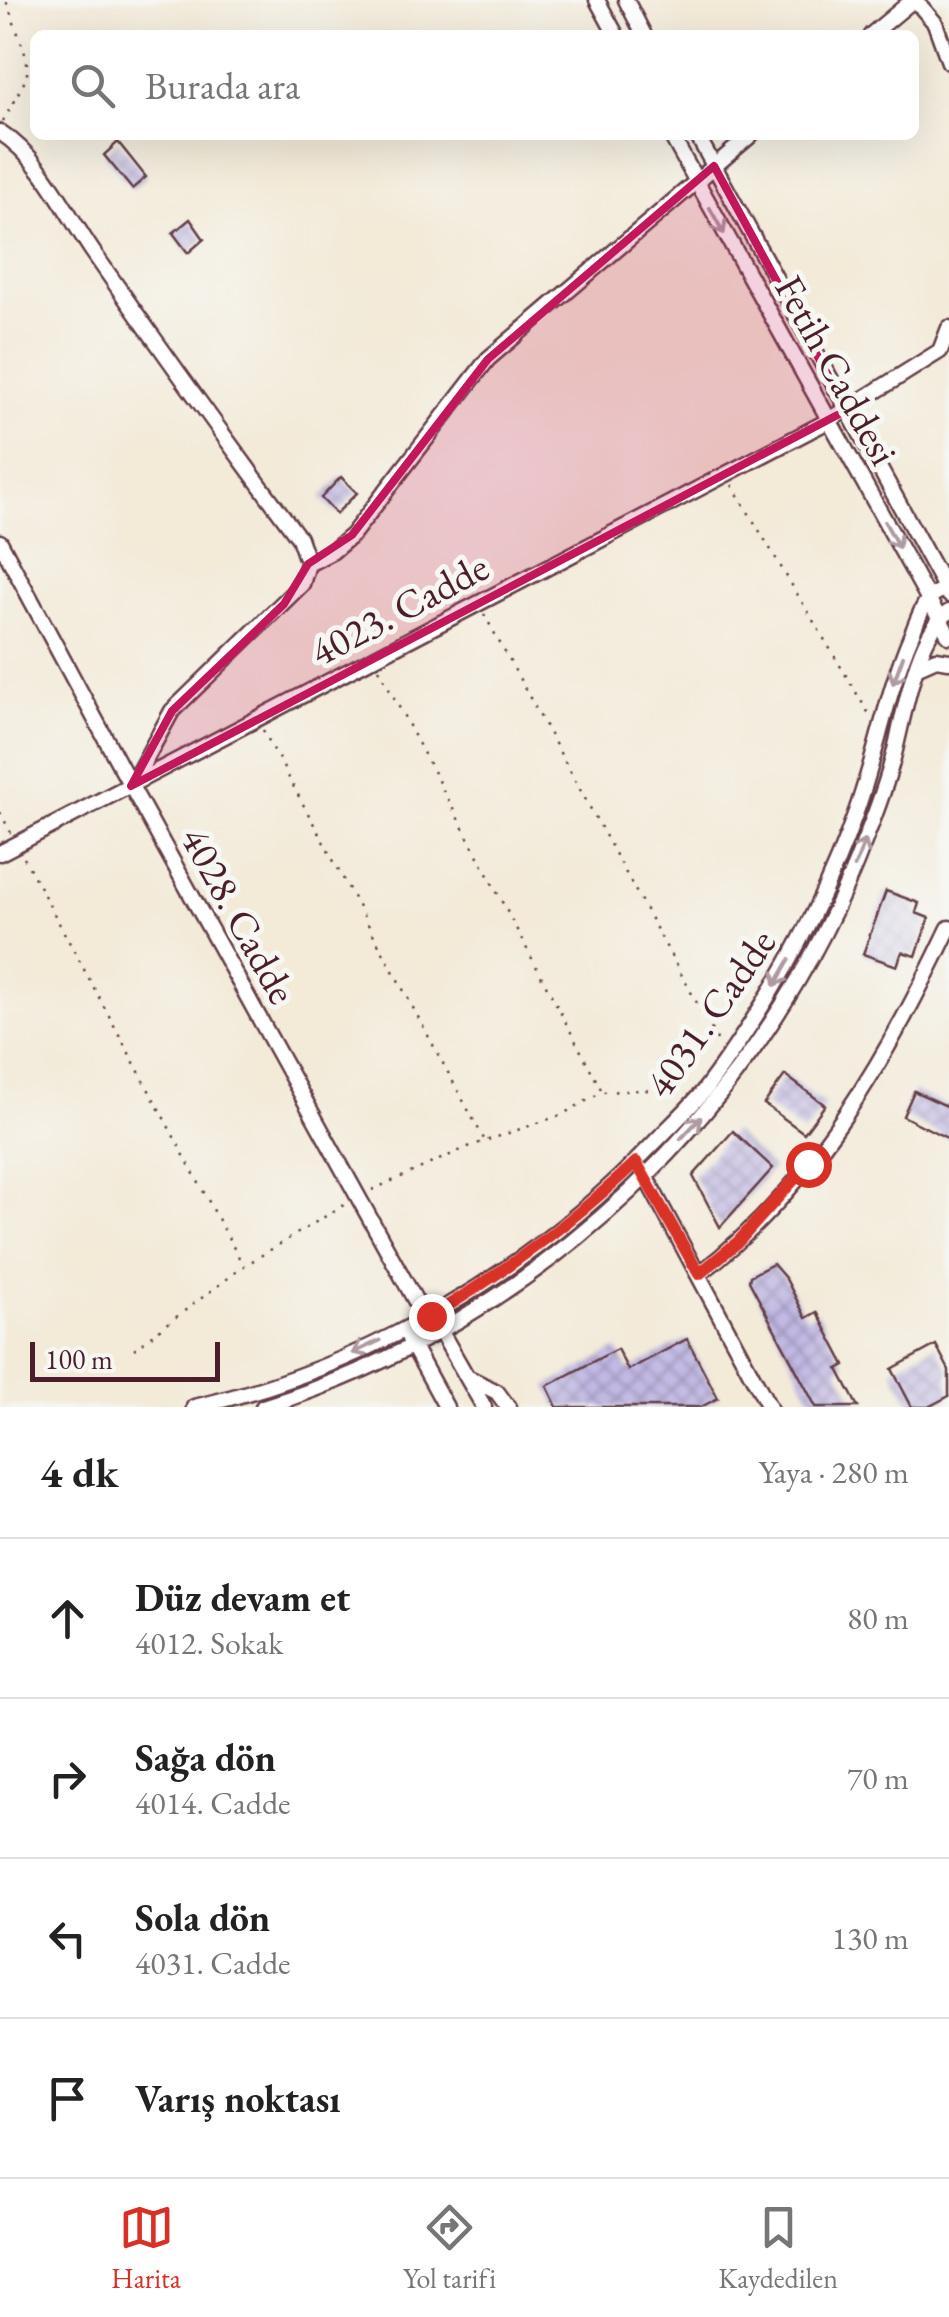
<!DOCTYPE html>
<html lang="tr">
<head>
<meta charset="utf-8">
<style>
  :root { --surface:#fff; --page:#f6f6f6; --text:#222; --muted:#767676; --line:#e0e0e0; --accent:#d93025 }
  body { margin:0; font-family:"EB Garamond",serif; background:var(--page); color:var(--text) }
  .scale { position:absolute; left:30px; bottom:25px; width:190px; box-sizing:border-box; padding-left:10px; border:5px solid #4a1f2b; border-top:0; font-size:28px; line-height:35px; white-space:nowrap; color:#4a1f2b; -webkit-text-stroke:8px #f6f6f2; paint-order:stroke }
  .stop { position:absolute; width:30px; height:30px; margin:-22px; border:8px solid #d93025; border-radius:50%; background:#fff }
  .stop.end { background:#d93025; border-color:#fff; box-shadow:0 2px 10px #0008 }
  .list { margin:0; padding:0; list-style:none }
  h2 { display:flex; justify-content:space-between; align-items:center; height:130px; margin:0; padding:0 40px; font-size:42px }
  h2 small { font-size:32px; font-weight:400; color:var(--muted) }
  .list li { display:grid; grid-template-columns:65px 1fr auto; gap:30px; align-items:center; box-sizing:border-box; height:160px; padding:0 40px; border-top:2px solid var(--line) }
  .list b { display:block; font-size:38px; white-space:nowrap }
  .list p { margin:0; font-size:32px; white-space:nowrap; color:var(--muted) }
  .list em { font-size:32px; font-style:normal; color:var(--muted) }
  .icon { flex:none; width:55px; height:55px; fill:none; stroke:currentColor; stroke-width:2; stroke-linecap:round; stroke-linejoin:round }
  .map { position:relative; flex:none; width:949px; height:1407px; overflow:hidden }
  .search { position:absolute; background:var(--surface); box-shadow:0 10px 40px #0002; left:30px; right:30px; top:30px; height:110px; display:flex; align-items:center; gap:25px; box-sizing:border-box; padding:0 35px; border-radius:15px; color:var(--muted); font-size:38px }
  .sheet { height:770px; background:var(--surface) }
  nav { display:flex; justify-content:space-around; align-items:center; box-sizing:border-box; height:140px; border-top:2px solid var(--line); background:var(--surface); font-size:28px; color:var(--muted) }
  nav a { display:grid; justify-items:center; gap:5px }
  nav .on { color:var(--accent) }
  .map>svg:first-child { display:block }
  .building { fill:url(#building-cross-hatch) }
  .lines { fill:none; stroke-linecap:round; stroke-linejoin:round }
  .minor-casing { stroke:#633d45; stroke-width:19 }
  .path { stroke:#633d45; stroke-width:2.5; stroke-dasharray:2.5 8; stroke-linecap:butt }
  .minor { stroke:#fff; stroke-width:14 }
  .oneway { stroke:#ae9aa0 }
  .route { stroke:#d93025; stroke-width:12 }
  .marked { fill:#c2185b; fill-opacity:0.2; stroke:#c2185b; stroke-width:8; stroke-linejoin:round }
  .labels { text-anchor:middle; stroke-width:10; stroke-linejoin:round; paint-order:stroke }
  .street-label { font-size:40px; fill:#4a1f2b; stroke:#f6f6f2 }
</style>
</head>
<body>
<div class="map">
<svg width="949" height="1407" viewBox="0 0 949 1407">
  <defs>
    <pattern id="building-cross-hatch" width="8" height="8" patternUnits="userSpaceOnUse" patternTransform="scale(2.5)"><rect width="8" height="8" fill="#c1b9e4"/><path d="M0 0l8 8M0 8l8-8" fill="none" stroke="#9f96b9"/></pattern>
  </defs>
  <rect width="100%" height="100%" fill="#f6f6f2"/>
  <filter id="ink" filterUnits="userSpaceOnUse"><feTurbulence type="fractalNoise" baseFrequency=".01" numOctaves="2"/><feDisplacementMap in="SourceGraphic" scale="20" xChannelSelector="R" yChannelSelector="G"/><feConvolveMatrix kernelMatrix="1 2 1 2 8 2 1 2 1" color-interpolation-filters="sRGB"/></filter>
  <filter id="wash" filterUnits="userSpaceOnUse"><feTurbulence type="fractalNoise" baseFrequency=".0048" numOctaves="4" result="noise"/><feDisplacementMap in="SourceGraphic" scale="40" xChannelSelector="R" yChannelSelector="G"/><feGaussianBlur stdDeviation="2.25" result="paint"/><feColorMatrix in="noise" values="0 0 0 0 0 0 0 0 0 0 0 0 0 0 0 0 0 1.4 0 .05"/><feComposite in="paint" operator="in"/></filter>
  <g filter="url(#wash)">
    <rect width="100%" height="100%" fill="#f3ead8"/>
    <g id="blocks">
      <!-- building -->
      <path class="building" d="M118,142L146,177L132,189L104,155Z
        M190,219L204,239L188,253L173,233Z
        M341,477L357,493L336,514L321,498Z
        M886,891L919,903L916,913L929,918L916,956L902,952L897,966L863,954Z
        M785,1075L825,1105L804,1133L764,1104Z
        M914,1091L949,1107V1139L903,1116Z
        M733,1131L773,1168L720,1227L693,1176Z
        M773,1264L786,1279L806,1318L817,1312L845,1365L838,1369L858,1407H816L749,1281L750,1276Z
        M687,1339L718,1398L701,1407H557L547,1386L617,1349L628,1370Z
        M936,1345L949,1370V1396L928,1407H912L892,1369Z"/>
    </g>
  </g>
  <g filter="url(#ink)">
    <use href="#blocks" fill-opacity="0" stroke="#633d45" stroke-width="2.5"/>
    <g class="lines">
      <!-- minor casing -->
      <g class="minor-casing">
        <path id="minor" d="M597,0L616,35
          M626,0L644,35
          M915,0L935,23L949,62
          M871,35L913,0
          M0,132C42,159 65,211 93,252C160,348 229,444 299,538L308,564L302,584L172,711L131,786
          M671,135L949,636
          M697,135L949,595
          M0,542L131,786L425,1318
          M308,564L333,551L352,535L488,359L751,135
          M918,667L936,659L949,661
          M0,853L828,421L940,351L949,328
          M642,1170L769,1407
          M699,1274C813,1188 889,1055 949,928
          M437,1325L484,1407
          M409,1339L446,1407
          M467,1377L497,1392L508,1407
          M194,1407C369,1367 530,1272 654,1143C671,1125 691,1107 706,1088C770,1002 822,910 857,809C877,752 887,692 911,636C916,625 920,611 927,601C930,595 939,592 945,588
          M263,1407C538,1322 765,1107 866,837C876,812 886,785 893,758C903,722 916,632 949,612"/>
      </g>
      <!-- path -->
      <path class="path" d="M3,121L27,77V59L6,0
        M732,485L869,714
        M484,614L720,1045
        M379,669L602,1091
        M263,730L485,1141
        M0,812L11,833
        M24,858L243,1265
        M372,1190L468,1147L561,1115L602,1092L644,1090L683,1093
        M134,1349L244,1266L347,1203"/>
      <!-- minor -->
      <use href="#minor" class="minor"/>
    </g>
    <!-- one-way arrows -->
    <defs><path id="oneway-shaft" d="M-6 0H5M1.5-3L5.5 0L1.5 3" fill="none" stroke-width="1.6" stroke-linecap="round" stroke-linejoin="round" transform="scale(2.5)"/></defs>
    <g class="oneway">
      <use href="#oneway-shaft" transform="translate(717 221) rotate(61)"/>
      <use href="#oneway-shaft" transform="translate(892 535) rotate(61)"/>
      <use href="#oneway-shaft" transform="translate(898 670) rotate(110)"/>
      <use href="#oneway-shaft" transform="translate(860 853) rotate(-68)"/>
      <use href="#oneway-shaft" transform="translate(782 973) rotate(120)"/>
      <use href="#oneway-shaft" transform="translate(691 1128) rotate(-47)"/>
      <use href="#oneway-shaft" transform="translate(366 1347) rotate(155)"/>
    </g>
  </g>
  <g class="lines" filter="url(#ink)">
    <!-- route -->
    <path class="route" d="M431,1316C506,1271 573,1222 636,1162L699,1274L738,1242L808,1164"/>
  </g>
  <!-- marked area -->
  <path class="marked" d="M714,166L847,410L131,786L172,711L284,604L308,564L352,535L488,359Z"/>
  <g class="labels">
    <!-- street labels -->
    <g class="street-label">
      <text transform="translate(837 370) rotate(61)" y="14">Fetih Caddesi</text>
      <text transform="translate(399 609) rotate(-28)" y="14">4023. Cadde</text>
      <text transform="translate(239 915) rotate(61)" y="14">4028. Cadde</text>
      <text transform="translate(710 1013) rotate(-55)" y="14">4031. Cadde</text>
    </g>
  </g>
</svg>
<div class="scale">100 m</div>
<div class="stop" style="left:808px;top:1164px"></div>
<div class="stop end" style="left:431px;top:1316px"></div>
<div class="search"><svg class="icon" aria-label="search" viewBox="0 0 24 24"><circle cx="10" cy="10" r="6"/><path d="M15 15l6 6"/></svg>Burada ara</div>
</div>
<section class="sheet">
<h2>4 dk<small>Yaya · 280 m</small></h2>
<ul class="list">
<li><svg class="icon" aria-label="ahead" viewBox="0 0 24 24"><path d="M12 20V5M6 11l6-6 6 6"/></svg><div><b>Düz devam et</b><p>4012. Sokak</p></div><em>80 m</em></li>
<li><svg class="icon" aria-label="right" viewBox="0 0 24 24"><path d="M7 20v-9h11M14 6l5 5-5 5"/></svg><div><b>Sağa dön</b><p>4014. Cadde</p></div><em>70 m</em></li>
<li><svg class="icon" aria-label="left" viewBox="0 0 24 24"><path d="M17 20v-9H6M10 6l-5 5 5 5"/></svg><div><b>Sola dön</b><p>4031. Cadde</p></div><em>130 m</em></li>
<li><svg class="icon" aria-label="arrive" viewBox="0 0 24 24"><path d="M6 21V4h12l-3 4 3 4H6"/></svg><div><b>Varış noktası</b></div></li>
</ul>
</section>
<nav>
<a class="on"><svg class="icon" aria-label="map" viewBox="0 0 24 24"><path d="M3 6l6-2 6 2 6-2v14l-6 2-6-2-6 2zM9 4v14M15 6v14"/></svg>Harita</a>
<a><svg class="icon" aria-label="directions" viewBox="0 0 24 24"><path d="M12 3l9 9-9 9-9-9zM9 14v-3h6M13 9l2 2-2 2"/></svg>Yol tarifi</a>
<a><svg class="icon" aria-label="saved" viewBox="0 0 24 24"><path d="M7 4h10v16l-5-4-5 4z"/></svg>Kaydedilen</a>
</nav>
</body>
</html>
